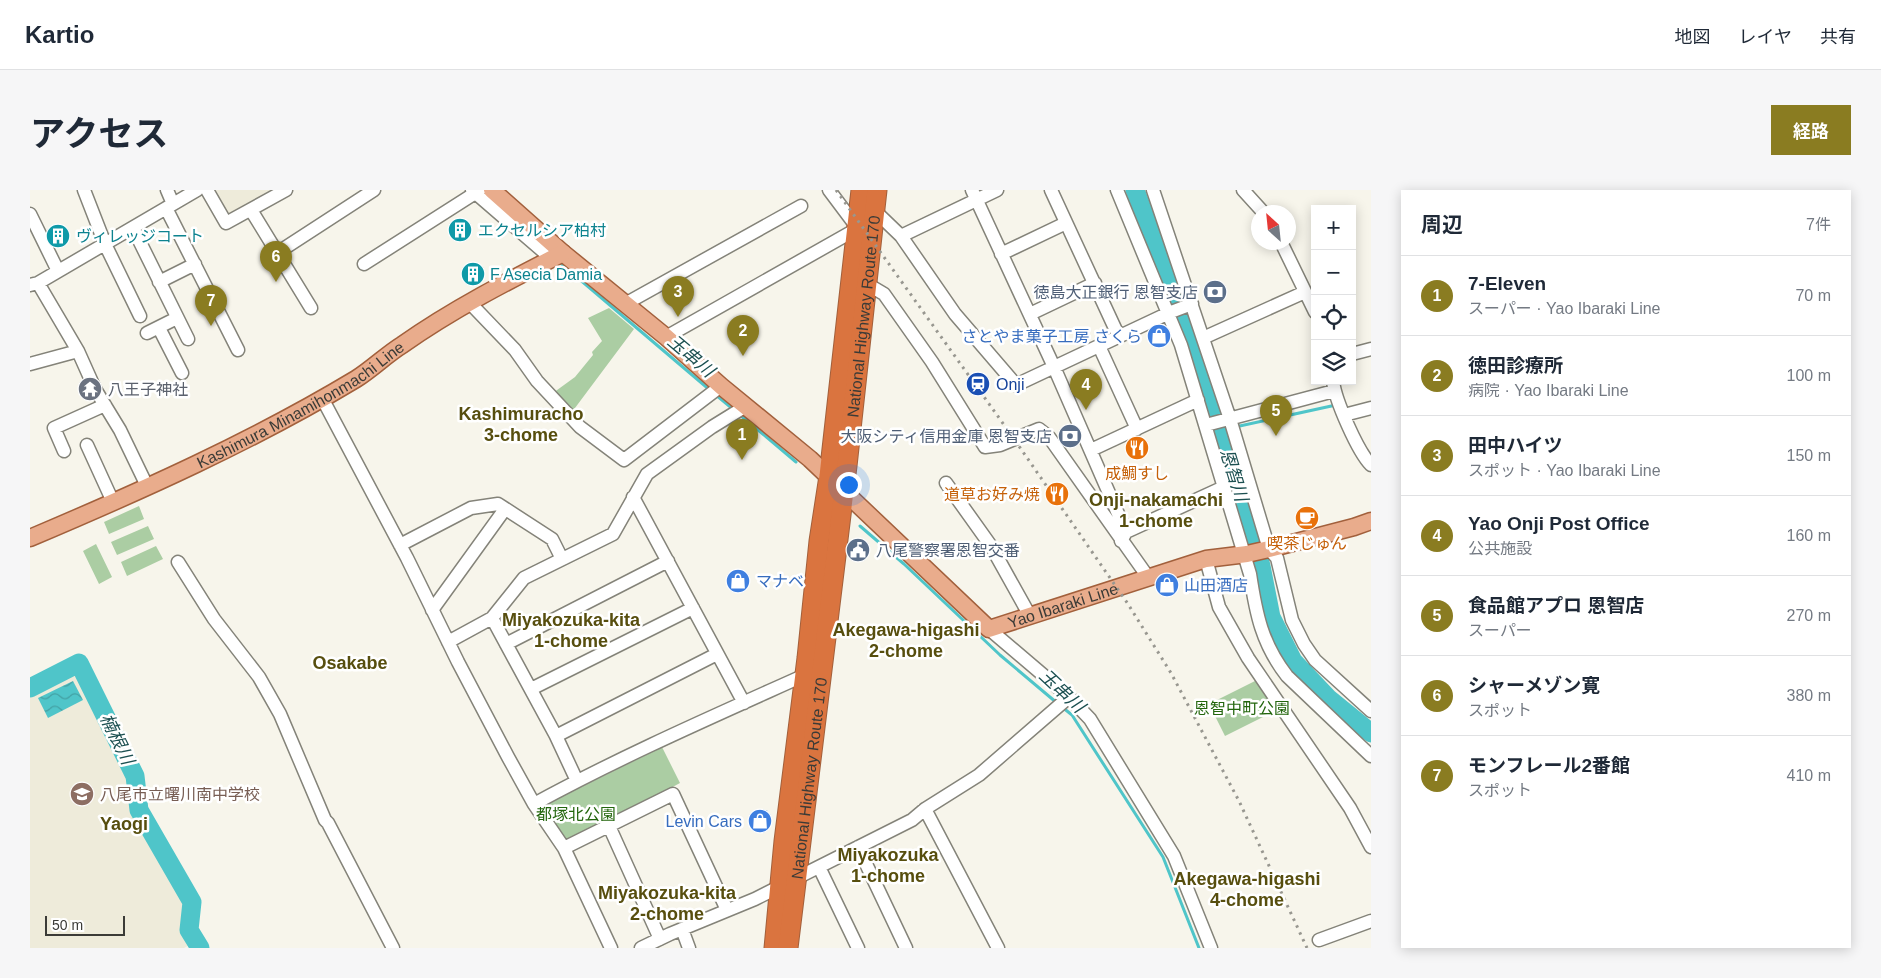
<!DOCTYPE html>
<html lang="ja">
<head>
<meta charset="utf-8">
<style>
  :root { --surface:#fff; --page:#f6f6f7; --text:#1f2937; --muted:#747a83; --line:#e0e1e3; --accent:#8a7c21 }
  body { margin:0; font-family:Arial,"Noto Sans JP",sans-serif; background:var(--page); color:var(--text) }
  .controls { position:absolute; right:15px; top:15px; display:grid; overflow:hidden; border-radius:0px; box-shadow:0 2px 12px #0003 }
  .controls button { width:45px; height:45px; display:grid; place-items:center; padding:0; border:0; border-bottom:1px solid var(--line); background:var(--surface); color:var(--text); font:25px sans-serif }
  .compass { position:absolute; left:1221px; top:15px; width:45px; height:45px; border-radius:50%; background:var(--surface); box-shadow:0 2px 12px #0003; rotate:333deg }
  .scale { position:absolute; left:15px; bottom:12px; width:80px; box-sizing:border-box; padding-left:5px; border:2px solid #3b3b37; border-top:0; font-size:14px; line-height:18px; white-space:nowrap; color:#3b3b37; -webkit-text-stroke:4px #fff; paint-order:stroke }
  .you { position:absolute; left:818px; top:294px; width:18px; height:18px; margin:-12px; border:4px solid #fff; border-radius:50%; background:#1a73e8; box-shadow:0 0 0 8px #1a73e833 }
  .badge { display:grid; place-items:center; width:32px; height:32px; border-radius:50%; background:var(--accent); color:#fff; font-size:16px; font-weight:700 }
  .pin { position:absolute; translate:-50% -41px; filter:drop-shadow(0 1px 2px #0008) }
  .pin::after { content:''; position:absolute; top:26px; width:18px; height:15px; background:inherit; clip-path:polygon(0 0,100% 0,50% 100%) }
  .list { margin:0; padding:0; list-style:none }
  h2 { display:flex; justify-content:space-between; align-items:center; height:65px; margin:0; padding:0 20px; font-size:21px }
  h2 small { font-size:16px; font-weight:400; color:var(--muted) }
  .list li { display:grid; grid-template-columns:32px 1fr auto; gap:15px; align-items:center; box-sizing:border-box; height:80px; padding:0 20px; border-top:1px solid var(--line) }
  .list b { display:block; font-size:19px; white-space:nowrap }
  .list p { margin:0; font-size:16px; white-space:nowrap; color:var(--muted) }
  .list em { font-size:16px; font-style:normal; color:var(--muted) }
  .icon { flex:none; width:28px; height:28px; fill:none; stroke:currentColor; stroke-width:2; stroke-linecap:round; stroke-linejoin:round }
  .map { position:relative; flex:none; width:1341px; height:758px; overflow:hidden; border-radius:0px }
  header { display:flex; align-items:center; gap:30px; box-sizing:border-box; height:70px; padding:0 25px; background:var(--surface); border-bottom:1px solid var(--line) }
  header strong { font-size:24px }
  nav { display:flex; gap:28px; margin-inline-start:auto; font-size:18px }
  .intro { display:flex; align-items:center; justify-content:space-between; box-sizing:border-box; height:120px; padding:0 30px }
  h1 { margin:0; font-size:35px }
  .button { padding:12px 22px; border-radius:0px; background:var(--accent); color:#fff; font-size:18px; font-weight:700 }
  main { display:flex; gap:30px; padding:0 30px }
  aside { flex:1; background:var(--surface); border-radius:0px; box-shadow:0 2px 12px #0003 }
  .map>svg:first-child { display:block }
  .built { fill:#eeebda }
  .green { fill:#abcda3 }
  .water { fill:url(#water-waves) }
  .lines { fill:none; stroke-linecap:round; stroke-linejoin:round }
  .stream { stroke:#4fc5c9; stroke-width:3 }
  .river { stroke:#4fc5c9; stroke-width:19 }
  .minor-casing { stroke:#848379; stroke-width:15 }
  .major-casing { stroke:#a2603c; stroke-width:19 }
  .highway-casing { stroke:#a2603c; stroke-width:21 }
  .minor { stroke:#fff; stroke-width:12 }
  .major { stroke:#e9ac8c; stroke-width:16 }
  .highway { stroke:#da743f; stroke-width:19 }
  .rail { stroke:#989790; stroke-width:3; stroke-dasharray:2.5 5; stroke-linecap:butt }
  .labels { text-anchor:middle; stroke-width:5; stroke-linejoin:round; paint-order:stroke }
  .culture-label { font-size:16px; fill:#0d838f; stroke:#fff; text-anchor:start }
  .service-label { font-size:16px; fill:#4e5e75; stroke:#fff; text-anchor:end }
  .street-label { font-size:16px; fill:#3b3b37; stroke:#fff }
  .shop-label { font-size:16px; fill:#366cbe; stroke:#fff; text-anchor:end }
  .transit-label { font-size:16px; fill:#164399; stroke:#fff; text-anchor:start }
  .worship-label { font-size:16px; fill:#5b616d; stroke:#fff; text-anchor:start }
  .food-label { font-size:16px; fill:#c56008; stroke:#fff }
  .park-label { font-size:16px; fill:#23660d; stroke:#fff }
  .education-label { font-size:16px; fill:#785e54; stroke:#fff; text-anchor:start }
  .water-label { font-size:18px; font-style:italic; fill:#1c5051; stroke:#fff }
  .neighbourhood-label { font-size:18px; font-weight:bold; fill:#574e0e; stroke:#fff }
</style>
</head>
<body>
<header>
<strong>Kartio</strong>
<nav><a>地図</a><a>レイヤ</a><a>共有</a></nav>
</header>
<div class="intro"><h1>アクセス</h1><a class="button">経路</a></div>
<main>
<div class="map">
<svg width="1341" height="758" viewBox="0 0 1341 758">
  <defs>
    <pattern id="water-waves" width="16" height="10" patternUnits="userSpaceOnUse" patternTransform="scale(1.25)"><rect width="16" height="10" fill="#4fc5c9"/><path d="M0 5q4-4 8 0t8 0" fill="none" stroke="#43a1a4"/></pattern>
  </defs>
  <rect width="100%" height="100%" fill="#f7f5eb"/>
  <!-- built -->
  <path class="built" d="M181,0H244L201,24L196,23Z
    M49,476L103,587L107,621L158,709L157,741L163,753L154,758H0V503Z"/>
  <!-- green -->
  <path class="green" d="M579,118L604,139L542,222L523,203L545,187L563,165L562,162L572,151L558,128Z
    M109,316L114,329L79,344L74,332Z
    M118,336L124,349L87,365L81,352Z
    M66,354L82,387L69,394L53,361Z
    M126,356L133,369L97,386L91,372Z
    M1229,489L1245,521L1195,546L1179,514Z
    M632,557L650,593L540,652L532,651L515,624L517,614Z"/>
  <!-- water -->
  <path class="water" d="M43,491L53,510L18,528L8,508Z"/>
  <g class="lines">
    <!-- stream -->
    <path class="stream" d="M528,71L681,201
      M686,205L704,220
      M709,224L766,272
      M1205,237L1306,215
      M1191,240L1199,238
      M830,336L874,374L970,465L1027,513
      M1032,517L1042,525L1133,667L1169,758"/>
    <!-- river -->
    <path class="river" d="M1105,0L1162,152L1191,240L1231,376L1241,427L1263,471L1298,508L1341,543
      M0,498L49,473L105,586L109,620L162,712L159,740L170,758"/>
    <!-- minor casing -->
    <g class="minor-casing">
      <path id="minor" d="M54,0L75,54L110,126
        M137,0L143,14
        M177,0L196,33L256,0
        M442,0L522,69
        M799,0L826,36
        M942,0L1024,177L1096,342L1091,351
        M1021,0L1089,147
        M1087,0L1151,155L1220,384C1226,424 1232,454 1257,486L1341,566
        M1123,0L1200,229L1239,359L1247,368L1262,430L1274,454L1285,470L1341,521
        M1213,0L1233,22
        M136,18L208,160
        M221,20L281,118
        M845,21L871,46L925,124L986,195L1141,122L1162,114
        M0,24L28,81
        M103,38L158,149
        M871,46L967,0
        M1251,52L1285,122
        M247,63L344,0
        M971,64L1036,33
        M334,74L450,0
        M832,91L854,104L902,172L955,257L970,255L1009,239L1019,247L1118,387
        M129,92L165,74
        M8,93L48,161L65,199L90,240L117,296
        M0,95L8,93L167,0
        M439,112L485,160L507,191L550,237L594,270L691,196
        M595,114L771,16
        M1000,124L1065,93
        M129,138L152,183
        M117,143L147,128
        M636,147L825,40
        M1173,148L1275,102
        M1069,156L1107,239
        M1322,164L1341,159
        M0,174L48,161
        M1303,191C1305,210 1328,262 1341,275
        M292,208L377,368L428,472L478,567L504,614L534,658L581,758
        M1314,225L1341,218
        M1176,235L1304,201
        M57,255L83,312
        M1061,260L1168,210
        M34,261L24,238L75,215
        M916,293L961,356L1000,426
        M603,307L714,513
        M1096,342L1194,297
        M370,355L441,318L468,314L522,349L532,369
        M1176,369L1189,417L1218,468L1320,618L1341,657
        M148,372L184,429L229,487L250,524L295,630L298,633L363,758
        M402,420L475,319
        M462,428L526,546L547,591
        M959,439L1039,507L1060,529L1144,666L1181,758
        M418,452L462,428L494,388L583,344L617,284L682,237L716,216
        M476,454L638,371
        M501,499L663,418
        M526,546L687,464
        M504,614C592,566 684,526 775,485
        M895,619L968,758
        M579,636L630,749
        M828,657L876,758
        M534,658L643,604L697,720
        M789,677L828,758
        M652,739L659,758
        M1289,750L1341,731
        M611,758L640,744L725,709L882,630L895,619L949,585L1039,507"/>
    </g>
    <!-- major casing -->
    <g class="major-casing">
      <g id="major">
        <path id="s1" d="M462,0L533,63L636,147L691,196L780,269L959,439L1176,369L1217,364L1239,359L1324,337L1341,331"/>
        <path id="s2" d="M0,348C111,301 223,251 326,189C342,179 356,165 372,155C423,119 478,91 533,63"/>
      </g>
    </g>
    <!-- highway casing -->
    <g class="highway-casing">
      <g id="highway">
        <path d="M744,758L754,651L777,468L789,351L799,286L831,0"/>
        <path id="s3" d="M758,758L817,276L847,0"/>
      </g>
    </g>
    <!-- minor -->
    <use href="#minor" class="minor"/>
    <!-- major -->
    <use href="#major" class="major"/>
    <!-- highway -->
    <use href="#highway" class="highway"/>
    <!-- rail -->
    <path class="rail" d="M806,0L982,246L1098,414L1141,483L1209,611L1277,758"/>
  </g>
  <!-- icons -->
  <defs>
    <g id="building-disc" transform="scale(1.25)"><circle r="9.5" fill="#0f9aa8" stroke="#fff"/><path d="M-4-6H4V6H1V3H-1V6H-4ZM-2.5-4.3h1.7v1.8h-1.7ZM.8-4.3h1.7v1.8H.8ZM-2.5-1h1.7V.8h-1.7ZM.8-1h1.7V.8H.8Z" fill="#fff"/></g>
    <g id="bank-disc" transform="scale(1.25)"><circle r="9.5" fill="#5c6f8a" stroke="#fff"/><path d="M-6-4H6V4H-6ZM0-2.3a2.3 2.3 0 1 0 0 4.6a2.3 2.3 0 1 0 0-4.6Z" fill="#fff"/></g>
    <g id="shop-disc" transform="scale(1.25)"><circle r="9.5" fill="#3f7fe0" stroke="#fff"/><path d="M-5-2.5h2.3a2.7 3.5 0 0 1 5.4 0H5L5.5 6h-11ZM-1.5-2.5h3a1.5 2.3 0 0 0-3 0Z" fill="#fff"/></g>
    <g id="station-disc" transform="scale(1.25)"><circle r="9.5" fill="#1a4fb4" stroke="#fff"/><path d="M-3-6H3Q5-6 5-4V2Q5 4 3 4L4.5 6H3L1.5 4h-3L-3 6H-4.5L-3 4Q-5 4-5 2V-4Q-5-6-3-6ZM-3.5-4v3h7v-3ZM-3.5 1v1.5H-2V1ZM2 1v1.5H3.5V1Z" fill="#fff"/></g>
    <g id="temple-disc" transform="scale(1.25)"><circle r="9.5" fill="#6b7280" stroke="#fff"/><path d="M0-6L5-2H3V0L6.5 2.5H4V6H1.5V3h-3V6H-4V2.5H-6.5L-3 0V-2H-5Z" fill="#fff"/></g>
    <g id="restaurant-disc" transform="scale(1.25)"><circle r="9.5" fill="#e8710a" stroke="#fff"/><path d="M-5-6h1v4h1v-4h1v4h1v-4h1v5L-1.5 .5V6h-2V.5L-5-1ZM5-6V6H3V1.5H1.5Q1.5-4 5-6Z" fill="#fff"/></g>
    <g id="cafe-disc" transform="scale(1.25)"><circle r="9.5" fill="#e8710a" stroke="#fff"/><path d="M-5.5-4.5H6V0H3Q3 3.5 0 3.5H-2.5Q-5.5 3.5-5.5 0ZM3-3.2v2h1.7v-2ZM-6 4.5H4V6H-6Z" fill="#fff"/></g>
    <g id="civic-disc" transform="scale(1.25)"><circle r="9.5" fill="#5c6f8a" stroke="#fff"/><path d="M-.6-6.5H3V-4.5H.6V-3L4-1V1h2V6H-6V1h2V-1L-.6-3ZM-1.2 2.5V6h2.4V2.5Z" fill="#fff"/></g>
    <g id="school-disc" transform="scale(1.25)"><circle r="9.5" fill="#8d6e63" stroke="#fff"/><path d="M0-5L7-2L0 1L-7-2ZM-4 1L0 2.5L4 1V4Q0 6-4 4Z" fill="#fff"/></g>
  </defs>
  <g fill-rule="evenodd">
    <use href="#building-disc" x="430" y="40"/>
    <use href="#building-disc" x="28" y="46"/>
    <use href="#building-disc" x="443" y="84"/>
    <use href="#bank-disc" x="1185" y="102"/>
    <use href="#shop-disc" x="1129" y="146"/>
    <use href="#station-disc" x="948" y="194"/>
    <use href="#temple-disc" x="60" y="199"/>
    <use href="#bank-disc" x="1040" y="246"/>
    <use href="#restaurant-disc" x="1107" y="258"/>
    <use href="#restaurant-disc" x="1027" y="304"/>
    <use href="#cafe-disc" x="1277" y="328"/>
    <use href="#civic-disc" x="828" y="360"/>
    <use href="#shop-disc" x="708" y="391"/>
    <use href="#shop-disc" x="1137" y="395"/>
    <use href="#school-disc" x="52" y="604"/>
    <use href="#shop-disc" x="730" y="631"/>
  </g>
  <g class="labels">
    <!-- culture labels -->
    <g class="culture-label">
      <text x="448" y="46">エクセルシア柏村</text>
      <text x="46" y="52">ヴィレッジコート</text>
      <text x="460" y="90">F Asecia Damia</text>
    </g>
    <!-- service labels -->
    <g class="service-label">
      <text x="1168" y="108">徳島大正銀行 恩智支店</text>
      <text x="1022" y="252">大阪シティ信用金庫 恩智支店</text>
      <text x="846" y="366" text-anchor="start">八尾警察署恩智交番</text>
    </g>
    <!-- street labels -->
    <g class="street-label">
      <text dy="6" stroke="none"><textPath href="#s3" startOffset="636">National Highway Route 170</textPath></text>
      <text dy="6" stroke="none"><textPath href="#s2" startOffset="302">Kashimura Minamihonmachi Line</textPath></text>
      <text dy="6" stroke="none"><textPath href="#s1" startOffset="741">Yao Ibaraki Line</textPath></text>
      <text dy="6" stroke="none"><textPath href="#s3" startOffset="171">National Highway Route 170</textPath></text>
    </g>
    <!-- shop labels -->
    <g class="shop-label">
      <text x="1112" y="152">さとやま菓子工房 さくら</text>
      <text x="726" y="397" text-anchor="start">マナベ</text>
      <text x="1154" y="401" text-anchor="start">山田酒店</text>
      <text x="712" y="637">Levin Cars</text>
    </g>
    <!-- transit labels -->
    <g class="transit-label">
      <text x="966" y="200">Onji</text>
    </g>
    <!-- worship labels -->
    <g class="worship-label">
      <text x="78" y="205">八王子神社</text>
    </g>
    <!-- food labels -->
    <g class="food-label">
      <text x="1107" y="289">成鯛すし</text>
      <text x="1010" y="310" text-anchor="end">道草お好み焼</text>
      <text x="1277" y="359">喫茶じゅん</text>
    </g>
    <!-- park labels -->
    <g class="park-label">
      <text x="1212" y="524">恩智中町公園</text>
      <text x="546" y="630">都塚北公園</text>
    </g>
    <!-- education labels -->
    <g class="education-label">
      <text x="70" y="610">八尾市立曙川南中学校</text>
    </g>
    <!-- water labels -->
    <g class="water-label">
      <text transform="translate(661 166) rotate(40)" y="6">玉串川</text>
      <text transform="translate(1204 285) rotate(73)" y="6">恩智川</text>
      <text transform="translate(1032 501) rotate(43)" y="6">玉串川</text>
      <text transform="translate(87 549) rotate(64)" y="6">楠根川</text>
    </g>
    <!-- neighbourhood labels -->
    <g class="neighbourhood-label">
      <text x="491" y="230">Kashimuracho<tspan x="491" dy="21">3-chome</tspan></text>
      <text x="1126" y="316">Onji-nakamachi<tspan x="1126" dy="21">1-chome</tspan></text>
      <text x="541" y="436">Miyakozuka-kita<tspan x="541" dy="21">1-chome</tspan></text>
      <text x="876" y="446">Akegawa-higashi<tspan x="876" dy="21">2-chome</tspan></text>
      <text x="320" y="479">Osakabe</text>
      <text x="94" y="640">Yaogi</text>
      <text x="858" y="671">Miyakozuka<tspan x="858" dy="21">1-chome</tspan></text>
      <text x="1217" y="695">Akegawa-higashi<tspan x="1217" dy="21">4-chome</tspan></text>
      <text x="637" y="709">Miyakozuka-kita<tspan x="637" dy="21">2-chome</tspan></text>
    </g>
  </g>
</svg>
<div class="controls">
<button>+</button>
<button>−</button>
<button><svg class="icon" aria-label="locate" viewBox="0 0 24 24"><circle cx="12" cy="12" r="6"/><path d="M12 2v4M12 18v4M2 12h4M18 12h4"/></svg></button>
<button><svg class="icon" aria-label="layers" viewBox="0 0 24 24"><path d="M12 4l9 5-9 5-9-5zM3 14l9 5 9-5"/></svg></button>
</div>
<svg class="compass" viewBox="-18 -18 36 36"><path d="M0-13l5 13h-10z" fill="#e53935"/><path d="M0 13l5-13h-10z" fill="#747a83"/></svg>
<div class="scale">50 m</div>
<div class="you"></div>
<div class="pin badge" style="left:712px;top:270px">1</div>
<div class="pin badge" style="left:713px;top:166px">2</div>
<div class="pin badge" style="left:648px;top:127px">3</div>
<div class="pin badge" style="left:1056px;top:220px">4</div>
<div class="pin badge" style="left:1246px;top:246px">5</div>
<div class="pin badge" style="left:246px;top:92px">6</div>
<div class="pin badge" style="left:181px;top:136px">7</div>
</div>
<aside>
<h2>周辺<small>7件</small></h2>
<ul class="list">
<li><span class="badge">1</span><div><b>7-Eleven</b><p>スーパー · Yao Ibaraki Line</p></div><em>70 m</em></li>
<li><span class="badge">2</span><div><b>徳田診療所</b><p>病院 · Yao Ibaraki Line</p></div><em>100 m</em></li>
<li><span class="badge">3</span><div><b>田中ハイツ</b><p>スポット · Yao Ibaraki Line</p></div><em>150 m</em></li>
<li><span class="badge">4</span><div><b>Yao Onji Post Office</b><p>公共施設</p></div><em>160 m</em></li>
<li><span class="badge">5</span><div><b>食品館アプロ 恩智店</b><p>スーパー</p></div><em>270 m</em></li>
<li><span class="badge">6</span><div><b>シャーメゾン寛</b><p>スポット</p></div><em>380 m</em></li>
<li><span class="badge">7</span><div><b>モンフレール2番館</b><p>スポット</p></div><em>410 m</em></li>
</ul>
</aside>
</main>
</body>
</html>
